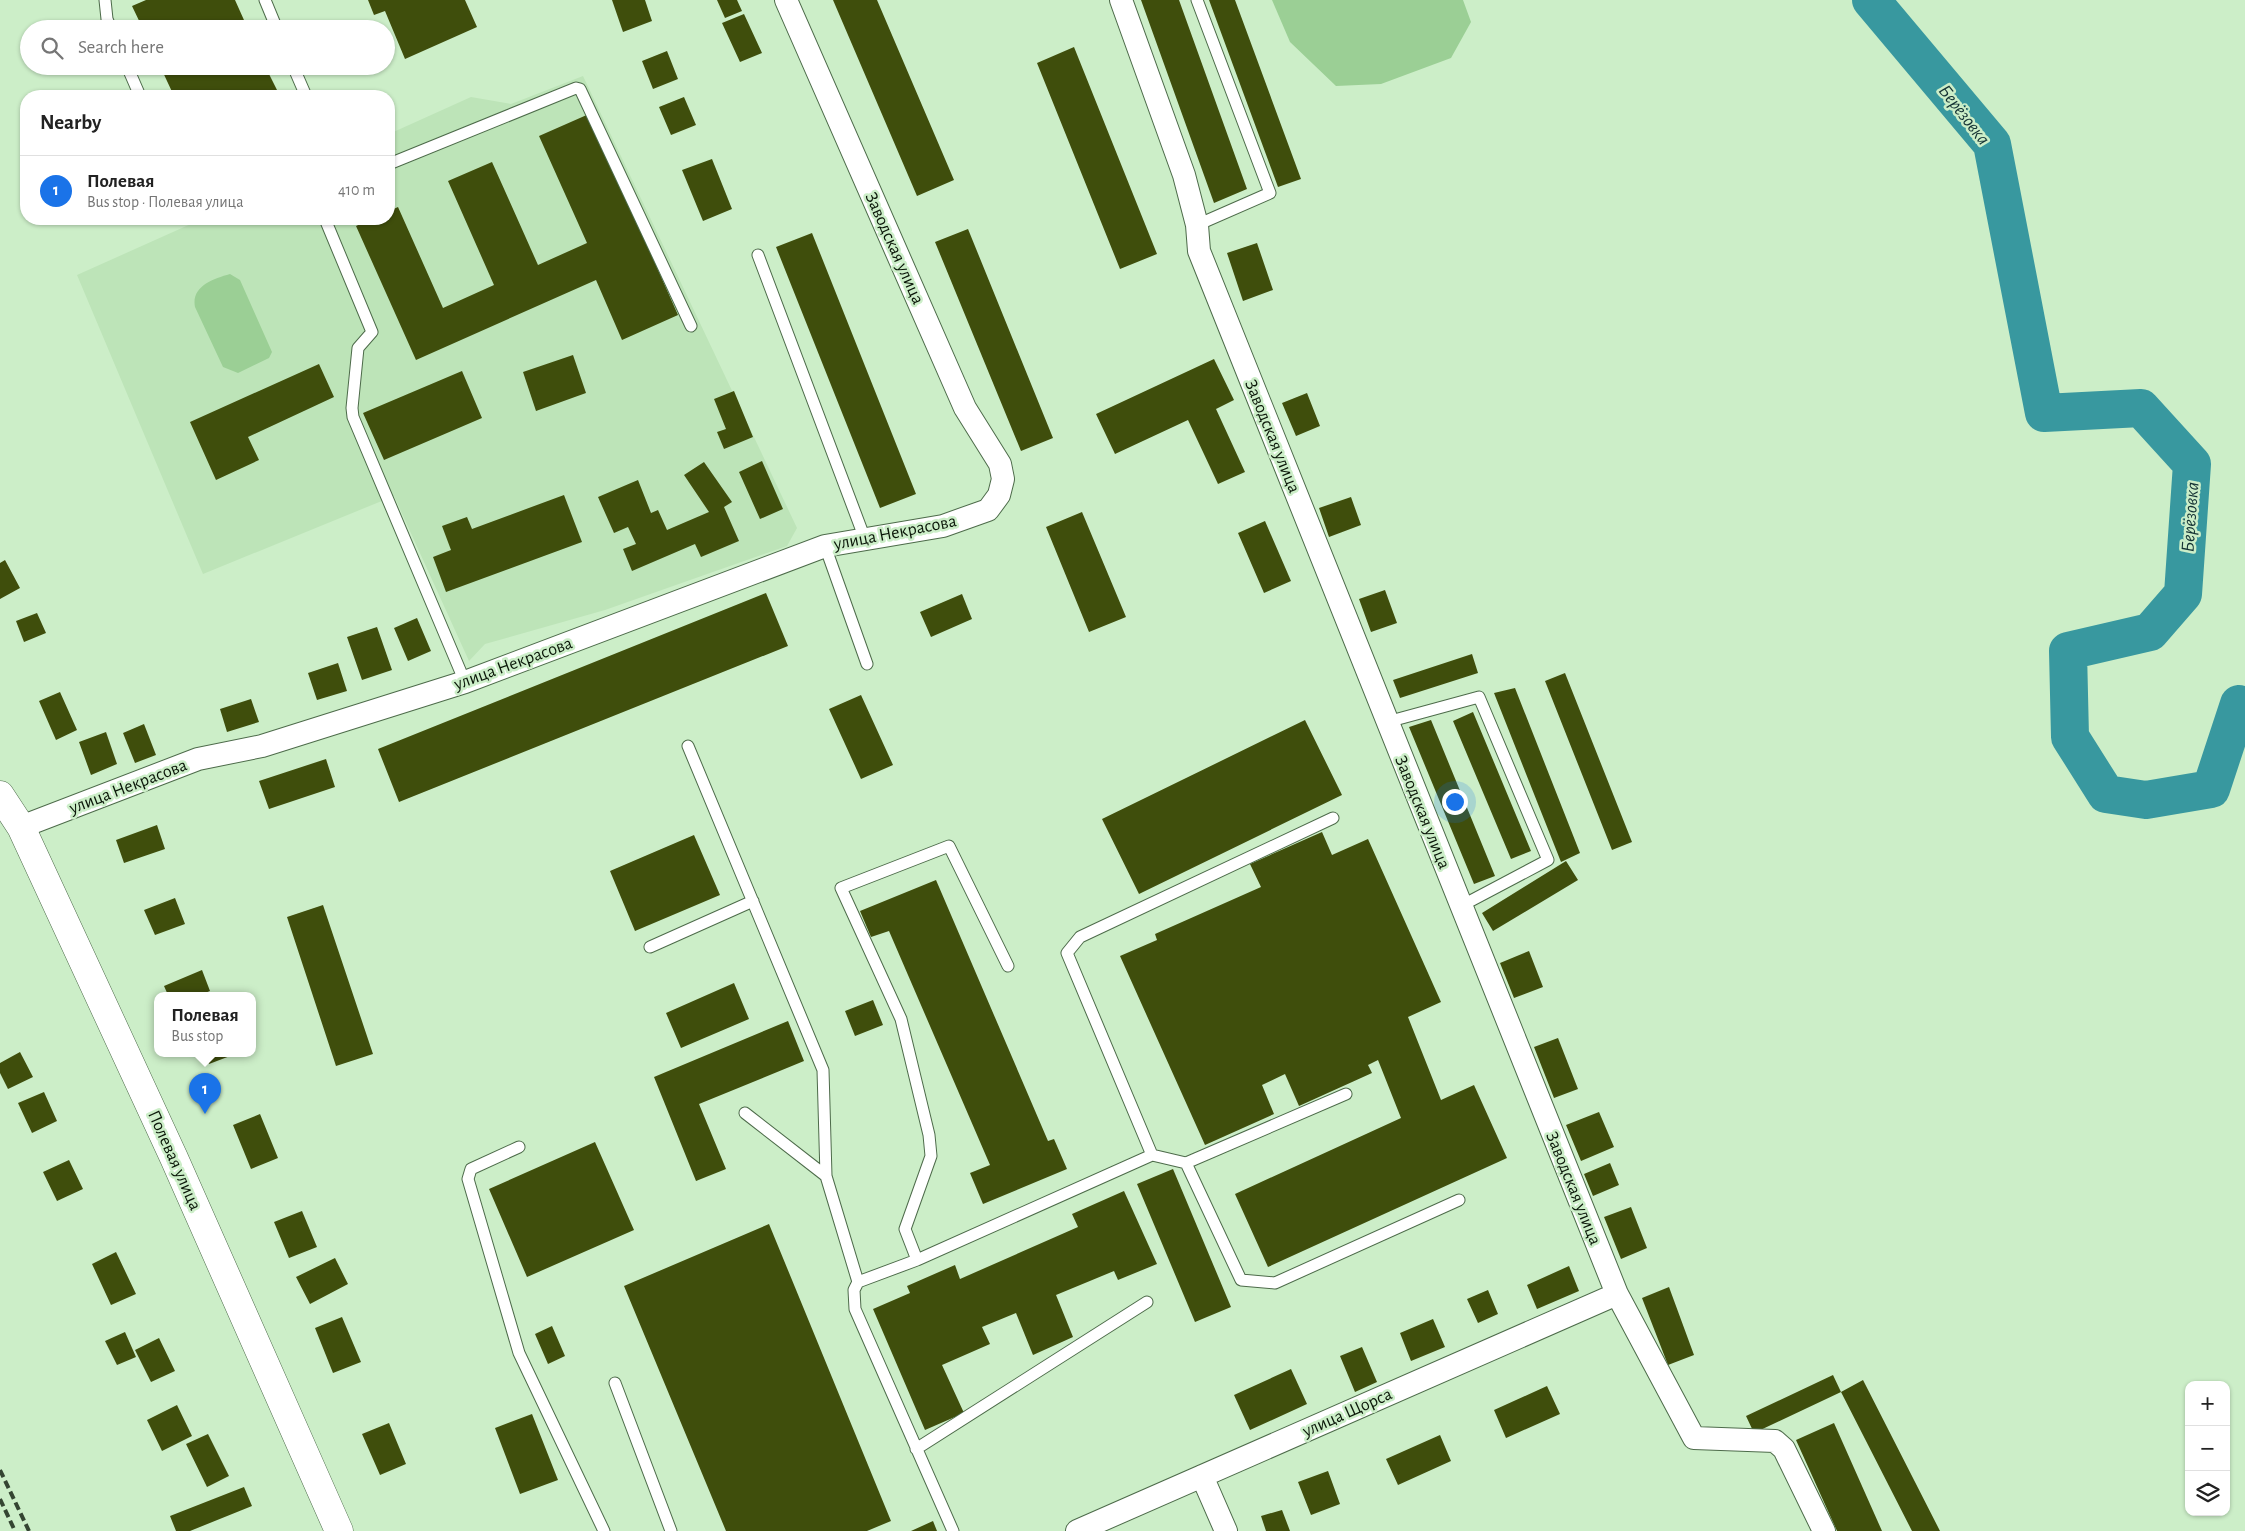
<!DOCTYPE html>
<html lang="en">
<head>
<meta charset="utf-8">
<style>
  :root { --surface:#fff; --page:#f6f6f6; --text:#222; --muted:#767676; --line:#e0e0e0; --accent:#1a73e8 }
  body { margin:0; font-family:"Alegreya Sans",sans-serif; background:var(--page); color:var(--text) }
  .controls { position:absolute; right:15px; bottom:15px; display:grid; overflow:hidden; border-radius:10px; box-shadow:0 1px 4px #0004 }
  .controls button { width:45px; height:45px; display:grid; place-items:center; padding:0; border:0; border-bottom:1px solid var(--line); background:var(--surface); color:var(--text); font:25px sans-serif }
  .you { position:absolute; left:1454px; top:801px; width:18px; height:18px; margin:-12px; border:4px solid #fff; border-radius:50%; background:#1a73e8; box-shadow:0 0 0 8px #1a73e833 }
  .badge { display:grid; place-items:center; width:32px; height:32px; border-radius:50%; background:var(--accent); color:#fff; font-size:16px; font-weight:700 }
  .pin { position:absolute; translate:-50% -41px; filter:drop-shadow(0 1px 2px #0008) }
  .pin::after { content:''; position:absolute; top:26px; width:18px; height:15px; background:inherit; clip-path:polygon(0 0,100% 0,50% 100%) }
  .popup { position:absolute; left:154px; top:992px; width:102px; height:65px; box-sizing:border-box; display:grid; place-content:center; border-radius:10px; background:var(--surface); filter:drop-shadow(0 1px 4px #0005); font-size:16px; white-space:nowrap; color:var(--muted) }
  .popup b { font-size:19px; color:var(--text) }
  .popup::after { content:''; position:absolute; left:50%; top:100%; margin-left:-10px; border:10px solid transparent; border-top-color:var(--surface) }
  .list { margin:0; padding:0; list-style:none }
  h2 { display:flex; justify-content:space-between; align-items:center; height:65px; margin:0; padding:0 20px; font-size:21px }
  h2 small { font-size:16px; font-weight:400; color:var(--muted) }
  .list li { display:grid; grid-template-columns:32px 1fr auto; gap:15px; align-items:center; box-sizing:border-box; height:70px; padding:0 20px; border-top:1px solid var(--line) }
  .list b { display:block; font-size:19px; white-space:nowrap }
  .list p { margin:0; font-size:16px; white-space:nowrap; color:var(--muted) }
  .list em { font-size:16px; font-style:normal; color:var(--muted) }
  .icon { flex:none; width:28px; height:28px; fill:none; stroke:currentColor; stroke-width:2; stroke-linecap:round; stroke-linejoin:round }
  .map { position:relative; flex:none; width:2245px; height:1531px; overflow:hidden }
  .search { position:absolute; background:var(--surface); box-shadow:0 1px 4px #0004; left:20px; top:20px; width:375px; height:55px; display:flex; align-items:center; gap:12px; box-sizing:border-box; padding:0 18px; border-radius:28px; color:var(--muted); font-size:19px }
  .panel { position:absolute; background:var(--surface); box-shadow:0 1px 4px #0004; left:20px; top:90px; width:375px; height:135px; border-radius:20px }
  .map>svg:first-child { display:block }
  .built { fill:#bde4b8 }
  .green { fill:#9bcf95 }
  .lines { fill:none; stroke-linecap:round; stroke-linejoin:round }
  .river { stroke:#38989f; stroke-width:38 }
  .building { fill:#3f4e0c }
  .service-casing { stroke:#4d6b4a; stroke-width:13 }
  .minor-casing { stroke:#4d6b4a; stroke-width:24 }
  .tertiary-casing { stroke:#4d6b4a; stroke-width:29 }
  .service { stroke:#fff; stroke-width:11 }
  .minor { stroke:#fff; stroke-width:22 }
  .tertiary { stroke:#fff; stroke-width:28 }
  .rail { stroke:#344532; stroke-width:4; stroke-dasharray:8 4; stroke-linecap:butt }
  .labels { text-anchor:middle; stroke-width:5; stroke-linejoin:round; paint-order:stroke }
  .street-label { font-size:18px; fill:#0a1608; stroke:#cceec8 }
  .water-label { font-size:19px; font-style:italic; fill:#133133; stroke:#cceec8 }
</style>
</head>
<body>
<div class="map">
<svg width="2245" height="1531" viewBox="0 0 2245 1531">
  <rect width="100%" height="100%" fill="#cceec8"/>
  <!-- built -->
  <path class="built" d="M583,76L797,528L787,546L605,610L485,644L469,661L394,496L203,574L77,275L202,219H389V134L471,97L511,104Z"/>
  <!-- green -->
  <path class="green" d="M1272,0H1463L1471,22L1451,58L1381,84L1336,86L1290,42Z
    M230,274L240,280L272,352L269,358L238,373L223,367L195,307C191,287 212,279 230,274Z"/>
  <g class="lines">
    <!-- river -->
    <path class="river" d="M1871,0L1992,144L2044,413L2141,408L2192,464L2183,594L2150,632L2068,651L2070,737L2106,794L2146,800L2211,789L2239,704L2245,709"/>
  </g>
  <!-- building -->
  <path class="building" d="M146,0H235L248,29H143L132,6Z
    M368,0H465L477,27L405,59L385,11L374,15Z
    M612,0H645L652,21L623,32Z
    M717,0H737L742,11L725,18Z
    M833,0H877L954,180L917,196Z
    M1141,0H1179L1247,189L1214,203Z
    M1209,0H1235L1301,179L1278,187Z
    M744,14L762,53L740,62L722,23Z
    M1074,47L1157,254L1120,269L1037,63Z
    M667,51L678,79L653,89L642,61Z
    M160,66H265L278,92L269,96H174Z
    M684,97L696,125L671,135L659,107Z
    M589,114L678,315L622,340L596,280L416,360L356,226L371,219H389V211L398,207L443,308L494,285L448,181L492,162L538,265L587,243L539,136Z
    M712,159L732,209L703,221L682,170Z
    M968,229L1053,438L1021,451L935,242Z
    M812,233L916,494L880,508L776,247Z
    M1257,243L1273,290L1243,301L1227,253Z
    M573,355L586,393L536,411L523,372Z
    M1214,359L1234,400L1216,409L1245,472L1218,484L1188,420L1115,454L1096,414Z
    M319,364L334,397L248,437L259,460L216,480L190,422Z
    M462,371L482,418L384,460L363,413Z
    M734,391L753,437L724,449L717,432L726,429L714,399Z
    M1307,393L1320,426L1296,436L1282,403Z
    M762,461L783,509L760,519L739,472Z
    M704,462L732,502L724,507L739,541L701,557L695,544L632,571L623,549L636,544L628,527L614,533L598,497L638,480L651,513L658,510L667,530L709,512L684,475Z
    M564,495L582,542L446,592L433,557L451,550L442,526L467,517L472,529Z
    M1351,497L1361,525L1329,537L1319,508Z
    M1082,512L1126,617L1089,632L1046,527Z
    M1265,521L1291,581L1264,593L1238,533Z
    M5,560L20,588L0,599V563Z
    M1385,590L1397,623L1371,632L1359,599Z
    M766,593L788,646L399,802L378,749Z
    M962,594L972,619L931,637L920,612Z
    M37,613L46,633L24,642L16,621Z
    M417,618L431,651L408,661L394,628Z
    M377,627L392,670L362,680L347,637Z
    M1472,654L1478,673L1400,698L1393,680Z
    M338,663L347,691L317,700L308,673Z
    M1565,673L1632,842L1612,850L1545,681Z
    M1515,688L1580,853L1561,862L1494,693Z
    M60,692L77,730L56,740L39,701Z
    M861,695L893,765L861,779L829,709Z
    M251,699L259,722L227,732L220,709Z
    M1473,712L1531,851L1511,859L1453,721Z
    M1305,720L1342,795L1139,894L1102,819Z
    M1431,720L1495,876L1474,884L1409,727Z
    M144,724L156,755L135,763L123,733Z
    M106,732L117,764L91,775L79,742Z
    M326,759L335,787L269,809L259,781Z
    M157,825L165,849L124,863L116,840Z
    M1322,832L1332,855L1368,839L1441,1002L1408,1017L1441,1100L1474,1085L1507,1158L1268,1267L1235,1194L1401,1118L1378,1060L1368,1065L1372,1073L1299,1106L1285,1074L1262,1085L1274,1114L1205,1145L1120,956L1157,940L1155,934L1261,887L1250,864Z
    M694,835L720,895L635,931L610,871Z
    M1566,861L1578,880L1493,931L1482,913Z
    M936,880L1048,1141L1054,1139L1067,1169L983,1204L970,1173L990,1165L889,931L871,937L860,911Z
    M175,898L185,924L155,935L144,910Z
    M323,905L373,1054L336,1066L287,917Z
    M1529,951L1543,987L1514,998L1500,963Z
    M202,970L210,991L200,995H168L164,986Z
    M734,983L749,1019L681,1048L666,1013Z
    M873,1000L883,1025L855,1036L845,1011Z
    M788,1021L804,1061L699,1104L726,1169L696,1181L654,1077Z
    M1558,1038L1578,1089L1554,1098L1534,1047Z
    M20,1052L33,1077L8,1089L0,1073V1063Z
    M205,1053H238L209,1064Z
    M44,1092L57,1121L32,1133L18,1103Z
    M1599,1112L1614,1147L1581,1161L1566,1125Z
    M260,1114L278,1158L251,1169L233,1125Z
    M595,1142L634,1230L527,1277L489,1189Z
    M69,1160L83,1189L57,1201L43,1172Z
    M1610,1163L1619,1185L1593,1196L1584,1174Z
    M1173,1169L1231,1307L1195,1322L1137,1184Z
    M1124,1191L1157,1264L1118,1280L1114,1271L1056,1295L1073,1337L1033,1355L1016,1313L982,1327L990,1344L942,1365L964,1413L925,1430L873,1309L910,1293L907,1286L955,1265L960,1279L1078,1227L1072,1214Z
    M1631,1207L1647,1248L1621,1259L1604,1217Z
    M302,1211L317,1247L289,1258L274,1222Z
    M769,1224L891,1521L867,1531H726L624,1286Z
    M116,1252L136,1294L111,1305L92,1264Z
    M335,1258L348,1284L310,1304L296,1277Z
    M1569,1266L1579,1291L1537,1309L1527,1285Z
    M1669,1287L1694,1355L1668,1365L1642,1298Z
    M1488,1290L1498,1314L1478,1323L1467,1299Z
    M342,1317L361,1362L333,1373L315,1328Z
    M1433,1319L1445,1347L1411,1361L1400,1333Z
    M552,1326L565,1356L548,1364L535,1334Z
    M125,1332L136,1357L117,1365L105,1341Z
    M159,1338L175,1371L151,1382L135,1350Z
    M1362,1347L1377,1382L1355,1392L1340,1356Z
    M1291,1369L1307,1404L1250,1430L1234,1395Z
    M1833,1375L1841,1392L1754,1433L1746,1416Z
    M1863,1380L1940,1531H1912L1841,1392Z
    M1547,1386L1560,1414L1506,1438L1494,1410Z
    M177,1405L192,1436L162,1451L147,1420Z
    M532,1414L558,1480L520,1494L495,1428Z
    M389,1423L406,1464L380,1475L362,1434Z
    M1834,1423L1882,1531H1837L1796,1440Z
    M208,1434L229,1476L207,1487L186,1444Z
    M1440,1435L1451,1461L1398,1485L1386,1459Z
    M1328,1471L1340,1504L1311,1515L1298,1482Z
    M244,1487L252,1506L190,1531H176L170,1516Z
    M1282,1510L1290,1531H1266L1261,1516Z
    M933,1521L937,1531H911Z"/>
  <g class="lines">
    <!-- service casing -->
    <g class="service-casing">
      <path id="service" d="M105,0L107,19L111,29
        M265,0L277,29
        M127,66L140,96
        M293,66L306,96
        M389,164L576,88L580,89L691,326
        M325,219L372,332L358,348L352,408L353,417L465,682
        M1197,225L1270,193L1197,0
        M758,255L865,539
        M825,546L867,664
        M1387,722L1479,697L1548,860L1461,906
        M688,746L823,1070L826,1176L858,1282L854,1290L855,1309L953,1531
        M650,947L753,901
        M745,1113L826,1176
        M519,1147L471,1169L468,1179L519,1353L604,1531
        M1152,1155L1186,1163L1241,1280L1275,1283L1459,1200
        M1186,1163L1346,1094
        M917,1260L905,1229L931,1156L929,1135L901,1019L841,888L949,846L1008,966
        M858,1282L917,1260L1152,1155L1067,953L1080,937L1333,818
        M615,1383L671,1531
        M916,1449L1147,1302"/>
    </g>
    <!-- minor casing -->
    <g class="minor-casing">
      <path id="minor" d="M1121,0L1184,175L1197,225L1199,251L1617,1294L1694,1438L1775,1441L1784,1449L1824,1531
        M21,827L198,759L262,746L465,682L825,546L943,526L988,510L999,495L1003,479L1000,464L965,408L786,0
        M1202,1476L1226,1531
        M1077,1531L1617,1294"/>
    </g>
    <!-- tertiary casing -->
    <g class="tertiary-casing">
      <path id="tertiary" d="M0,795L21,827L174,1158L339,1531"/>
    </g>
    <!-- service -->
    <use href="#service" class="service"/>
    <!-- minor -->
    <use href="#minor" class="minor"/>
    <!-- tertiary -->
    <use href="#tertiary" class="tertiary"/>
    <!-- rail -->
    <path class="rail" d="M0,1470L29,1531
      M0,1499L15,1531"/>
  </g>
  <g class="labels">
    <!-- street labels -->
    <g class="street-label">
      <text transform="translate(895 248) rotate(66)" y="6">Заводская улица</text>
      <text transform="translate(1273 436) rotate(68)" y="6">Заводская улица</text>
      <text transform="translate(895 532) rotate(-11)" y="6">улица Некрасова</text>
      <text transform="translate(513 663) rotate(-20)" y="6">улица Некрасова</text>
      <text transform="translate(128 786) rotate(-21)" y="6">улица Некрасова</text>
      <text transform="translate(1423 812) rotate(68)" y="6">Заводская улица</text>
      <text transform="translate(175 1160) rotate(66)" y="6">Полевая улица</text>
      <text transform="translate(1574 1188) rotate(68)" y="6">Заводская улица</text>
      <text transform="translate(1347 1412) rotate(-24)" y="6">улица Щорса</text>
    </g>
    <!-- water labels -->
    <g class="water-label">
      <text transform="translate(1965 114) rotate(52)" y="7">Берёзовка</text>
      <text transform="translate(2189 517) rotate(-86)" y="7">Берёзовка</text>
    </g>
  </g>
</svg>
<div class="controls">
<button>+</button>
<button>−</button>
<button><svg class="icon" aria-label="layers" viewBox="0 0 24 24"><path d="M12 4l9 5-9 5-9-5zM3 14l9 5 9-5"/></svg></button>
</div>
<div class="you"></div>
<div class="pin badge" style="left:205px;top:1114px">1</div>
<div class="popup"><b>Полевая</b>Bus stop</div>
<div class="search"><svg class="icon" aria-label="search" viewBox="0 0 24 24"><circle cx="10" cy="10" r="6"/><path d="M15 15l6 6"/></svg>Search here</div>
<section class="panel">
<h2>Nearby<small></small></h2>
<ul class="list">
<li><span class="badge">1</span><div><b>Полевая</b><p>Bus stop · Полевая улица</p></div><em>410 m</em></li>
</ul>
</section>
</div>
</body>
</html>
